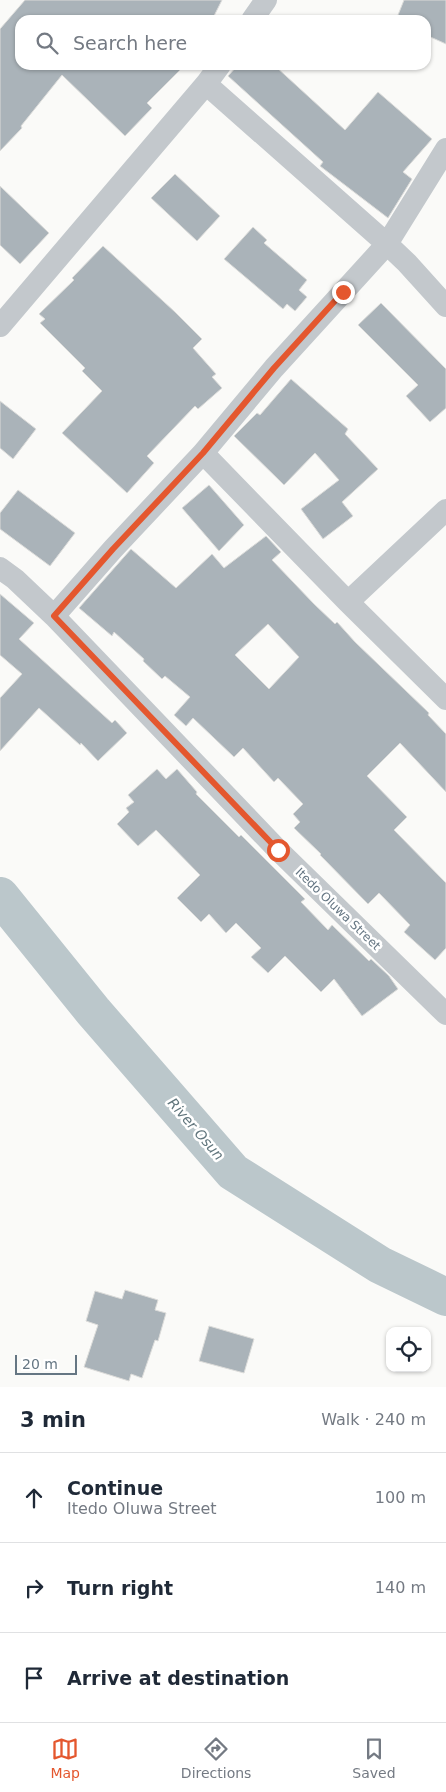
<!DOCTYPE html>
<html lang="en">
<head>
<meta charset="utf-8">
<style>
  :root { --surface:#fff; --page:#f6f6f7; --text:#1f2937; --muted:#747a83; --line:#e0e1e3; --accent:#e4572e }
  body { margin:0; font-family:"DejaVu Sans",sans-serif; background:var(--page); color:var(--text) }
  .controls { position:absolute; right:15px; bottom:15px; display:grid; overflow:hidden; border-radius:10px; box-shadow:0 1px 4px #0004 }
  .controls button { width:45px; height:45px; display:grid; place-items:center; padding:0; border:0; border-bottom:1px solid var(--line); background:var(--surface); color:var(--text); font:25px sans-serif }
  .scale { position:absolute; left:15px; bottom:12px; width:62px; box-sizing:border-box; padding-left:5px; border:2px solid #657683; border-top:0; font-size:14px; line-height:18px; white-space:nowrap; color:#657683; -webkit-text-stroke:4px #fff; paint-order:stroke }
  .stop { position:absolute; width:15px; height:15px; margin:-11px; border:4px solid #e4572e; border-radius:50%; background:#fff }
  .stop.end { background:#e4572e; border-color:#fff; box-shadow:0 1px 5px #0008 }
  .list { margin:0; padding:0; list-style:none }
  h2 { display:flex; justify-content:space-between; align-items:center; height:65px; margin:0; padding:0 20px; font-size:21px }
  h2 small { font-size:16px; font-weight:400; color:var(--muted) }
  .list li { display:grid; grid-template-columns:32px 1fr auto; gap:15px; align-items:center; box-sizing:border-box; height:90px; padding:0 20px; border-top:1px solid var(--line) }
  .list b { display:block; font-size:19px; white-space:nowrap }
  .list p { margin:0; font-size:16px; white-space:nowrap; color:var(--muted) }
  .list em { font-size:16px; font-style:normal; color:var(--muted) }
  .icon { flex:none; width:28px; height:28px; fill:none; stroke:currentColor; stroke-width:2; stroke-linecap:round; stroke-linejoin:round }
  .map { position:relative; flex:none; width:446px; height:1387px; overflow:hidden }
  .search { position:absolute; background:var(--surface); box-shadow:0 1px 4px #0004; left:15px; right:15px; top:15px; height:55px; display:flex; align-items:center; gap:12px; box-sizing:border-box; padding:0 18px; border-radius:15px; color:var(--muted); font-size:19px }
  .sheet { height:335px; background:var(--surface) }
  nav { display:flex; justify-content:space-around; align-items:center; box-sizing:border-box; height:70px; border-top:1px solid var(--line); background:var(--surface); font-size:14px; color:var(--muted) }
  nav a { display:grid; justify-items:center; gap:2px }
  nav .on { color:var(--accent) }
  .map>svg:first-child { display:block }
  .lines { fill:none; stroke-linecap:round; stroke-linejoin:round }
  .river { stroke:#bbc7cb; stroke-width:38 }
  .building { fill:#aab3b9; stroke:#dcdcda; fill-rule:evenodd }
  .street { stroke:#c3c8cc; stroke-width:22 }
  .route { stroke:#e4572e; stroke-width:6 }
  .labels { text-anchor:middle; stroke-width:5; stroke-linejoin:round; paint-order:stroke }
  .street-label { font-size:12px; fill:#657683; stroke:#fff }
  .water-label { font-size:14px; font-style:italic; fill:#60757c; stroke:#fff }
</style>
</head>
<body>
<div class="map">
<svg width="446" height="1387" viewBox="0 0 446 1387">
  <rect width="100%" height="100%" fill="#fafaf8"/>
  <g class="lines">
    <!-- river -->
    <path class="river" d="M0,896L93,1011L233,1172L380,1265L446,1297"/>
  </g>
  <!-- building -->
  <path class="building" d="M25,0H222L212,20H20V65H185L147,103L152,108L125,136L62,75L21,126L22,128L0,151V29Z
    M404,0H446V44L426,35V20H396Z
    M238,65H274L345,130L378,92L432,139L403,172L412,179L388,218L320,166L323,162L228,76Z
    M175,174L220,216L197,241L151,198Z
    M0,186L49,233L20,264L0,245Z
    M253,227L267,240L264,243L307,280L299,290L307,297L295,311L287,304L283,309L224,259Z
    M103,246L175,312L202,339L193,348L216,374L212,377L222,388L198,409L195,406L147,456L154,463L127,493L62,433L102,391L82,371L85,368L40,323L45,319L39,314L74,280L72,278Z
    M381,303L446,369V408L430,422L406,396L418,385L358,325Z
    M291,379L348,429L345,434L378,469L342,502L353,516L323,539L301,509L339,480L315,453L284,485L234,436L257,413L260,415Z
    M0,401L36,429L13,459L0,448Z
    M209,485L244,525L219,551L182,508Z
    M18,490L75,533L50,566L0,529V513Z
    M266,536L281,552L272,560L314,604L335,624L337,622L355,642L429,713L428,715L446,734V792L400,743L367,776L407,817L394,830L446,883V948L435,960L404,932L410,925L379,893L368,904L320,855L321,854L294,828L300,822L293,814L303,804L278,778L274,782L243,748L234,757L193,718L186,726L174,715L190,697L165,676L162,679L143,661L144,659L114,632L112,636L79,608L131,549L176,588L212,554L224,568ZM268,624L299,657L269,689L235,655Z
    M0,594L34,623L19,639L112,723L115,720L127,733L98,761L81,743L80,745L39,708L0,751V698L22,674L0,655Z
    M157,769L166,779L177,769L197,792L196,794L239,837L241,835L305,899L301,902L328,930L332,925L369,961L371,959L389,976L398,989L362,1016L334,979L321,992L285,956L268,973L251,957L261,948L236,923L226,933L209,914L201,922L177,898L200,875L156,830L138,846L117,824L129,812L126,808L134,802L128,795Z
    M125,1290L158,1300L155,1310L166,1313L158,1341L155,1340L142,1378L131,1374L129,1381L84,1367L98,1325L86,1321L95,1291L122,1299Z
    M209,1326L254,1339L244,1373L199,1361Z"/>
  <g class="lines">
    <!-- street -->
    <path class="street" d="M252,20L266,0
      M206,84L387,244L407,263L446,306
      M0,326L206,84L220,65
      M203,453L348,602L446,699
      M0,568L15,579L54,616L278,850L446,1014
      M348,602L446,510
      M54,616L113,549L203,453L274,368L387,244L446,149"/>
  </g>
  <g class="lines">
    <!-- route -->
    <path class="route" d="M278,850L54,616L113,549L203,453L274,368L343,292"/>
  </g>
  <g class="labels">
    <!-- street labels -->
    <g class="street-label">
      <text transform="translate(338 909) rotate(44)" y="4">Itedo Oluwa Street</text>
    </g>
    <!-- water labels -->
    <g class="water-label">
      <text transform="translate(196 1129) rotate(49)" y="5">River Osun</text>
    </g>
  </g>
</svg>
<div class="controls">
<button><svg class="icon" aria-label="locate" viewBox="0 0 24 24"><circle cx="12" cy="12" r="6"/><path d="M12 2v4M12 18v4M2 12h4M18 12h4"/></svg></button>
</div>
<div class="scale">20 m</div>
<div class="stop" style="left:278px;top:850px"></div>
<div class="stop end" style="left:343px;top:292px"></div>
<div class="search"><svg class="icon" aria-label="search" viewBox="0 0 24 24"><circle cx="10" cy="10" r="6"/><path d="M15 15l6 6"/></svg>Search here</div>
</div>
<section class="sheet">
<h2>3 min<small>Walk · 240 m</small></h2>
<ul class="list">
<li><svg class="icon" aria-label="ahead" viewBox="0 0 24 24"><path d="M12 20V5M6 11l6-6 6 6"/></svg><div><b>Continue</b><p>Itedo Oluwa Street</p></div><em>100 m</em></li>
<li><svg class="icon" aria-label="right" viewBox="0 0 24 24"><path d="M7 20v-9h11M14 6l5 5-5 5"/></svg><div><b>Turn right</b></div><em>140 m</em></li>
<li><svg class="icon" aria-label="arrive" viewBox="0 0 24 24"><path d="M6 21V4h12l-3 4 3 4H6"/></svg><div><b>Arrive at destination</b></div></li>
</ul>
</section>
<nav>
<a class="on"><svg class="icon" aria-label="map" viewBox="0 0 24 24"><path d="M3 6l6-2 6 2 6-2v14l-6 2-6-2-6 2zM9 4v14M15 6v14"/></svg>Map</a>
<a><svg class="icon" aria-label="directions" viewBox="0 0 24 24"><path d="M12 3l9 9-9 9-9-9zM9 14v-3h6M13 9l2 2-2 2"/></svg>Directions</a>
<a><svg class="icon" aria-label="saved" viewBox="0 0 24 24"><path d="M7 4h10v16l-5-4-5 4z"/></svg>Saved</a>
</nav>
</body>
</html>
